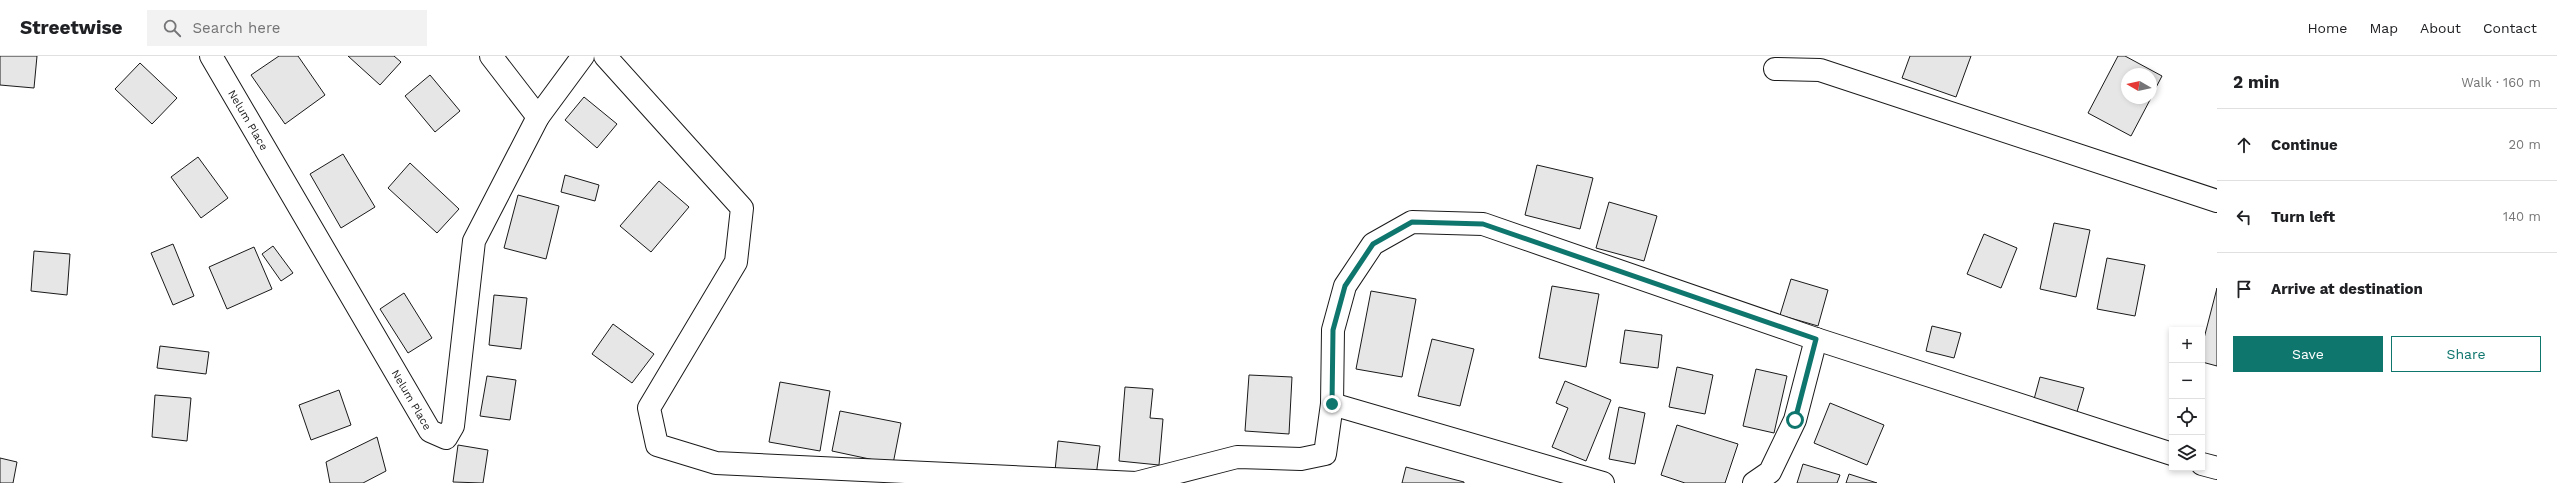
<!DOCTYPE html>
<html lang="en">
<head>
<meta charset="utf-8">
<style>
  :root { --surface:#fff; --page:#f2f2f2; --text:#202124; --muted:#757577; --line:#e0e0e0; --accent:#0f766e }
  body { margin:0; font-family:"Work Sans",sans-serif; background:var(--page); color:var(--text) }
  .controls { position:absolute; right:12px; bottom:12px; display:grid; overflow:hidden; border-radius:0px; box-shadow:0 2px 6px #0003 }
  .controls button { width:36px; height:36px; display:grid; place-items:center; padding:0; border:0; border-bottom:1px solid var(--line); background:var(--surface); color:var(--text); font:20px sans-serif }
  .compass { position:absolute; left:2121px; top:12px; width:36px; height:36px; border-radius:50%; background:var(--surface); box-shadow:0 2px 6px #0003; rotate:279deg }
  .stop { position:absolute; width:12px; height:12px; margin:-9px; border:3px solid #0f766e; border-radius:50%; background:#fff }
  .stop.end { background:#0f766e; border-color:#fff; box-shadow:0 1px 4px #0008 }
  .list { margin:0; padding:0; list-style:none }
  h2 { display:flex; justify-content:space-between; align-items:center; height:52px; margin:0; padding:0 16px; font-size:17px }
  h2 small { font-size:13px; font-weight:400; color:var(--muted) }
  .list li { display:grid; grid-template-columns:26px 1fr auto; gap:12px; align-items:center; box-sizing:border-box; height:72px; padding:0 16px; border-top:1px solid var(--line) }
  .list b { display:block; font-size:15px; white-space:nowrap }
  .list em { font-size:13px; font-style:normal; color:var(--muted) }
  .actions { display:flex; gap:8px; padding:12px 16px }
  .actions a { flex:1; padding:9px 0; border:1px solid var(--accent); border-radius:0px; text-align:center; font-size:14px; color:var(--accent) }
  .actions .main { background:var(--accent); color:#fff }
  .icon { flex:none; width:22px; height:22px; fill:none; stroke:currentColor; stroke-width:2; stroke-linecap:round; stroke-linejoin:round }
  .map { position:relative; flex:none; width:2217px; height:427px; overflow:hidden }
  header { display:flex; align-items:center; gap:24px; box-sizing:border-box; height:56px; padding:0 20px; background:var(--surface); border-bottom:1px solid var(--line) }
  header strong { font-size:19px }
  nav { display:flex; gap:22px; margin-inline-start:auto; font-size:14px }
  .search { width:280px; height:36px; background:var(--page); display:flex; align-items:center; gap:10px; box-sizing:border-box; padding:0 14px; border-radius:0px; color:var(--muted); font-size:15px }
  main { display:flex }
  aside { flex:1; background:var(--surface) }
  .map>svg:first-child { display:block }
  .building { fill:#e6e6e6; stroke:#1a1a1a }
  .lines { fill:none; stroke-linecap:round; stroke-linejoin:round }
  .minor-casing { stroke:#1a1a1a; stroke-width:24 }
  .minor { stroke:#fff; stroke-width:22 }
  .route { stroke:#0f766e; stroke-width:5 }
  .labels { text-anchor:middle; stroke-width:3; stroke-linejoin:round; paint-order:stroke }
  .street-label { font-size:11px; fill:#1a1a1a; stroke:#fff }
</style>
</head>
<body>
<header>
<strong>Streetwise</strong>
<div class="search"><svg class="icon" aria-label="search" viewBox="0 0 24 24"><circle cx="10" cy="10" r="6"/><path d="M15 15l6 6"/></svg>Search here</div>
<nav><a>Home</a><a>Map</a><a>About</a><a>Contact</a></nav>
</header>
<main>
<div class="map">
<svg width="2217" height="427" viewBox="0 0 2217 427">
  <rect width="100%" height="100%" fill="#fff"/>
  <!-- building -->
  <path class="building" d="M0,0H37L34,32L0,29Z
    M279,0H298L325,39L285,68L251,19Z
    M348,0H394L401,6L380,29Z
    M1910,0H1971L1956,41L1902,22Z
    M2118,0H2125L2162,20L2151,41V18H2127V42H2151L2131,80L2088,57Z
    M140,7L177,42L152,68L115,33Z
    M430,19L460,55L435,76L405,40Z
    M584,41L617,68L597,92L565,64Z
    M343,98L375,151L341,172L310,118Z
    M198,101L228,142L201,162L171,121Z
    M410,107L459,153L437,177L388,132Z
    M1537,109L1593,122L1580,173L1525,159Z
    M565,119L599,129L595,145L561,136Z
    M659,125L689,151L651,196L620,170Z
    M518,139L559,150L546,203L504,192Z
    M1609,146L1657,160L1644,205L1596,192Z
    M2054,167L2090,174L2076,241L2040,233Z
    M1984,178L2017,192L2001,232L1967,218Z
    M173,188L194,240L173,249L151,197Z
    M273,190L293,217L281,225L262,198Z
    M254,191L272,233L227,253L209,211Z
    M34,195L70,198L67,239L31,235Z
    M2107,202L2145,209L2135,260L2097,253Z
    M1791,223L1828,234L1818,270L1780,259Z
    M1552,230L1599,238L1586,311L1539,302Z
    M2217,232V310L2202,306V290Z
    M1371,235L1416,243L1402,321L1356,313Z
    M404,237L432,282L408,297L380,253Z
    M494,239L527,242L521,293L489,289Z
    M613,268L654,298L632,327L592,298Z
    M1932,270L1961,277L1954,302L1926,295Z
    M1625,274L1662,279L1658,312L1620,307Z
    M1432,283L1474,293L1460,350L1418,340Z
    M160,290L209,296L206,318L157,312Z
    M1677,311L1713,319L1705,358L1669,351Z
    M1756,313L1787,320L1774,377L1743,370Z
    M1249,319L1292,321L1289,378L1245,375Z
    M487,320L516,324L510,364L480,360Z
    M2040,321L2084,332L2076,359L2033,347Z
    M1565,325L1611,344L1586,405L1552,391L1568,352L1556,347Z
    M780,326L830,335L820,395L769,386Z
    M1125,331L1153,333L1150,362L1163,363L1159,409L1119,405Z
    M339,334L351,369L311,384L299,349Z
    M155,339L191,342L187,385L152,381Z
    M1830,347L1884,369L1867,409L1814,387Z
    M1619,351L1645,357L1635,408L1609,403Z
    M840,355L901,367L893,408L832,395Z
    M1677,369L1738,388L1725,427H1685L1661,419Z
    M377,381L386,415L363,427H330L326,406Z
    M1058,385L1100,390L1096,420L1055,415Z
    M458,389L488,394L483,427L453,426Z
    M0,402L17,406L13,427H0Z
    M1803,408L1840,419L1837,427H1797Z
    M1406,411L1464,426V427H1402Z
    M1849,418L1877,427H1846Z"/>
  <g class="lines">
    <!-- minor casing -->
    <g class="minor-casing">
      <g id="minor">
        <path id="s1" d="M211,0L430,375L446,382L453,370L474,185L538,61L583,0"/>
        <path d="M491,0L538,61"/>
        <path d="M605,0L742,152L736,206L649,352L657,389L716,407L1136,427L1237,401L1301,403L1325,398L1332,348L1333,274L1345,230L1373,188L1412,166L1483,168L1816,283L2172,398"/>
        <path d="M1775,13L1820,14L2217,145"/>
        <path d="M1332,348L1603,427"/>
        <path d="M2202,408L2217,412"/>
        <path d="M1754,427L1770,416L1795,364L1816,283"/>
      </g>
    </g>
    <!-- minor -->
    <use href="#minor" class="minor"/>
  </g>
  <g class="lines">
    <!-- route -->
    <path class="route" d="M1332,348L1333,274L1345,230L1373,188L1412,166L1483,168L1816,283L1795,364"/>
  </g>
  <g class="labels">
    <!-- street labels -->
    <g class="street-label">
      <text dy="4" stroke="none"><textPath href="#s1" startOffset="74">Nelum Place</textPath></text>
      <text dy="4" stroke="none"><textPath href="#s1" startOffset="398">Nelum Place</textPath></text>
    </g>
  </g>
</svg>
<div class="controls">
<button>+</button>
<button>−</button>
<button><svg class="icon" aria-label="locate" viewBox="0 0 24 24"><circle cx="12" cy="12" r="6"/><path d="M12 2v4M12 18v4M2 12h4M18 12h4"/></svg></button>
<button><svg class="icon" aria-label="layers" viewBox="0 0 24 24"><path d="M12 4l9 5-9 5-9-5zM3 14l9 5 9-5"/></svg></button>
</div>
<svg class="compass" viewBox="-18 -18 36 36"><path d="M0-13l5 13h-10z" fill="#e53935"/><path d="M0 13l5-13h-10z" fill="#757577"/></svg>
<div class="stop" style="left:1795px;top:364px"></div>
<div class="stop end" style="left:1332px;top:348px"></div>
</div>
<aside>
<h2>2 min<small>Walk · 160 m</small></h2>
<ul class="list">
<li><svg class="icon" aria-label="ahead" viewBox="0 0 24 24"><path d="M12 20V5M6 11l6-6 6 6"/></svg><div><b>Continue</b></div><em>20 m</em></li>
<li><svg class="icon" aria-label="left" viewBox="0 0 24 24"><path d="M17 20v-9H6M10 6l-5 5 5 5"/></svg><div><b>Turn left</b></div><em>140 m</em></li>
<li><svg class="icon" aria-label="arrive" viewBox="0 0 24 24"><path d="M6 21V4h12l-3 4 3 4H6"/></svg><div><b>Arrive at destination</b></div></li>
</ul>
<div class="actions"><a class="main">Save</a><a>Share</a></div>
</aside>
</main>
</body>
</html>
